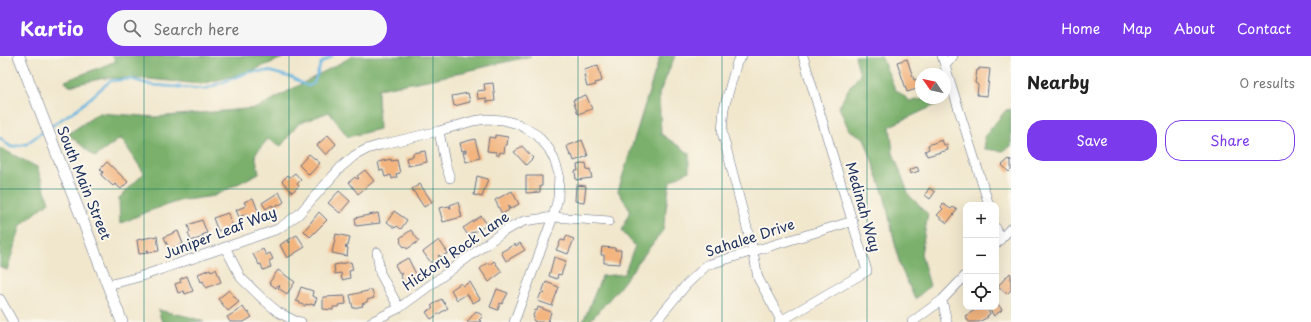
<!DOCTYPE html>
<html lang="en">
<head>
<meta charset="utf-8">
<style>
  :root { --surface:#fff; --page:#f6f6f6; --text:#222; --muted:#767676; --line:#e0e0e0; --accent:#7c3aed }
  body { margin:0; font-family:"Playpen Sans",sans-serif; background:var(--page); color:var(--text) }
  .controls { position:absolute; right:12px; bottom:12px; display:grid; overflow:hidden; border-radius:8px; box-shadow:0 4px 16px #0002 }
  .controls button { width:36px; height:36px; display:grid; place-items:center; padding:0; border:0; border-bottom:1px solid var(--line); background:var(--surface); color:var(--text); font:20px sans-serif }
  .compass { position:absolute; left:915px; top:12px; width:36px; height:36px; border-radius:50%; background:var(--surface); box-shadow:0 4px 16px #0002; rotate:304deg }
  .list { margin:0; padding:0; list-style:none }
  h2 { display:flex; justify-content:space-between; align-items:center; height:52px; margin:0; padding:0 16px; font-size:17px }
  h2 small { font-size:13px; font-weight:400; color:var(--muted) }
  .actions { display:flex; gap:8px; padding:12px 16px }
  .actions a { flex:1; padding:9px 0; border:1px solid var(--accent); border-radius:16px; text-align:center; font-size:14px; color:var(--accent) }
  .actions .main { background:var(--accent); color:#fff }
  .icon { flex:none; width:22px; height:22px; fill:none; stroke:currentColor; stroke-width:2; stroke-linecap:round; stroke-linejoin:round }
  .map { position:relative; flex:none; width:1011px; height:266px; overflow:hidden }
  header { display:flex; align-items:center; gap:24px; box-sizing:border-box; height:56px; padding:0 20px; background:var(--accent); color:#fff }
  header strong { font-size:19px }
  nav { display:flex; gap:22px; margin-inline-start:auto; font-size:14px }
  .search { width:280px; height:36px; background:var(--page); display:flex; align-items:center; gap:10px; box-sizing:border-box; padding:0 14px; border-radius:22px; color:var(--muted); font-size:15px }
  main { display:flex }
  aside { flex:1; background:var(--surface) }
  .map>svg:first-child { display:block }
  .forest { fill:#7ab06c; stroke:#4a7065 }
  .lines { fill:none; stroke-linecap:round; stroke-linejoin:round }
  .stream { stroke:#65b3df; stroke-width:2.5 }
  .building { fill:#f3b47e }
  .minor-casing { stroke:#666f85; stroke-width:10 }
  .major-casing { stroke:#666f85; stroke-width:12 }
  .minor { stroke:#fff; stroke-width:9 }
  .major { stroke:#fff; stroke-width:11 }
  .grid { fill:none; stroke:#0f766e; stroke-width:1; stroke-opacity:0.55 }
  .labels { text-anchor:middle; stroke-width:4; stroke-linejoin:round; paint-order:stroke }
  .street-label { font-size:14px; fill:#1b2f5e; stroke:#fbf7ec }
</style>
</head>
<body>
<header>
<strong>Kartio</strong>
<div class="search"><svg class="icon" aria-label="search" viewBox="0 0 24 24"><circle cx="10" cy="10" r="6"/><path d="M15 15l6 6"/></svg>Search here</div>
<nav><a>Home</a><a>Map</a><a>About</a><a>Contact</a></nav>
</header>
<main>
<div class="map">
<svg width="1011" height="266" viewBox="0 0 1011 266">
  <rect width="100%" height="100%" fill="#fbf7ec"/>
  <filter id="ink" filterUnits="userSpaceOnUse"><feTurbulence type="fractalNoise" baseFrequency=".025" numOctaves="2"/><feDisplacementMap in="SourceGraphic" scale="8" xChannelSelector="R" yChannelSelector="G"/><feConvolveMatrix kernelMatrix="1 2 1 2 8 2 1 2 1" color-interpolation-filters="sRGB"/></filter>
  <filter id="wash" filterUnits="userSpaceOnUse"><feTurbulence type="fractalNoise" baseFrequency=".012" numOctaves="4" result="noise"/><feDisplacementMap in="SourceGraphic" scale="16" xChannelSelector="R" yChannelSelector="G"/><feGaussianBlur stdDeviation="0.9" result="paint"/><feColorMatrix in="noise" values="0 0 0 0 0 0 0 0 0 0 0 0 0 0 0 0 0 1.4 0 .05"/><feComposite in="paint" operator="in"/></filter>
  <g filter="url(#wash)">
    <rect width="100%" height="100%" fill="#f1e7cd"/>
    <!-- forest -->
    <path class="forest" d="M112,0H287L247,17L201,28L148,23L104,22L69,30L65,25L116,5Z
      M353,0H531L433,23L378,33L379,73L348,81L329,56L298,68L281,90L268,83L255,98L259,117L214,140L179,145L146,156L120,168L119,142L144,117L121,82L95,101L68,78L99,57L156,61L257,52Z
      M660,0H675L659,38L661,78L689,97V115L670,125L663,174L619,232L589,266H583L602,220L624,218L635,190L622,175L630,154L618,135Z
      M855,0H881L895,33L910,45L924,43L942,46L890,70L893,97L909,139L928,158L921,198L930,230L915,243L900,210L884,139L864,82L849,74L839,51L849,32L860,19Z
      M1011,53V90L1003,95L985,93L984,81L1006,54Z
      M0,92L37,111L49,146L21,169L7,214L0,211Z
      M158,254L190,261L204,266H162Z"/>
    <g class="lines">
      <!-- stream -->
      <path class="stream" d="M50,71L81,50L110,25L131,23L151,29L205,33L249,16L268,15L293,22L305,29L309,30L314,27L321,7L332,0
        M0,82L11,91L26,88L44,75"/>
    </g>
    <g id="blocks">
      <!-- building -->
      <path class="building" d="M907,3L914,24L918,23L920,32L907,36L897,6Z
        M598,9L602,25L595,27L596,29L587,31L584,19H586L584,13Z
        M979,12L990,13L987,40L977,39L978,30L977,28L975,27L977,14H979Z
        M493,27L495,45L486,46V42L478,43L477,35L485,34L484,28Z
        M468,37L470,46L454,50L452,40Z
        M586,39L592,53L578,58L573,44Z
        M328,79L336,88L326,99L317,89Z
        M495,79L508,81L507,89H505L504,97L500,96L499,99H496V96L487,95L489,81L495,82Z
        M475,83L480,102L466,106L463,96H466V94L462,95L460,87Z
        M582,84L588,100L574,105L572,99L570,100L567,90Z
        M942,84L944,89H947L948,94L927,100L925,95L929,93L928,89Z
        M522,90L533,102L526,109L514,96Z
        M425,95L427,106L408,110L406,102L413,100V97Z
        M309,98L320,107L309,119L299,109Z
        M391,103V105L397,104L400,117L396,118L397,121L392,123L391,119L385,121L383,114L380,115L378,106Z
        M1009,103L1011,105V114L1009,116L1002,109Z
        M107,106L128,126L121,133L115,128L113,130L101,119L103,116L100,113Z
        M586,107L587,114L590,113L592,122L576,124L575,115H578L577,109Z
        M917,111L919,115L910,118L909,114Z
        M365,114L374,125L358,138L349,126L355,121L357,123L359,122L357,120Z
        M295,117L301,124L297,128L299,130L292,136L282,125L288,119L290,121Z
        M477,120L488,123L482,141L474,139Z
        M526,120H542V130H540V136L526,137Z
        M420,128L432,146L424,151L412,133Z
        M576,129L586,130L584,146L575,145Z
        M929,132L935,136L930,143L925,139Z
        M339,135L350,145L340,157L328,147Z
        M512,135L519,148L510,153L509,150L508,151L509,154L502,158L495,144Z
        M279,136L284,146L279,149L278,148L273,151L272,149L266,153L262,147Z
        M253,142L260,160L254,163L253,160L247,162L246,158L239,161L236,154L246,150L244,146Z
        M458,146L462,161L443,166L439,152L449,150L450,152H451L450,149Z
        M943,148L951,153L953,151L957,154L947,167L937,159L943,153L941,151Z
        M394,155L407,164L401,173L397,170L395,172L387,166Z
        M319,156L327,164L310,181L304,175Z
        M228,157L232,170L218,175L213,162Z
        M378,157L380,167L356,170L355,162Z
        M481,160L487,168L480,174L479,173L473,177L472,176L468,179L463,172Z
        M202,164L207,177L202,179L203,181L191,185L188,177L190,176L188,169Z
        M411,174L419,185L407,193L405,190L404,191L400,186L401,185L400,182Z
        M178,175L183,188L169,193L164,181Z
        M336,178L350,181L348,190H346L345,191L348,192L347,200L332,197Z
        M297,179L305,191L287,202L280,189L287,184L289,187L290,186L288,184Z
        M157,180L159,195L149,196L148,194H147L148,197L139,198L137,184Z
        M566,180L574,183L568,198L556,194L561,184L565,185Z
        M439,184L448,197L441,201L439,199L438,200L440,202L432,208L423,196Z
        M520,187L525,194L506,205L501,196L515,188L516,190Z
        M602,191L615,192V194H621L620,208L604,207V199H601Z
        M263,193L266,199L270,197L273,203L269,205L271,211L263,214L261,208L259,209L257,204H256L253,198Z
        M554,201L566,205L561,219L558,218L557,223L549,220Z
        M408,202L417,220L404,227L400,219L403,218L402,217L400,218L395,209Z
        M494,205L502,216L489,226L480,213L488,206L489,209Z
        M351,206L353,214L349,215L350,222L342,224L341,217L335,218L334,209Z
        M210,213L211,215L216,213L221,226L206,232L203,225L201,226L198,218Z
        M278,214L295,226L287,238L278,232L280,230L278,229L276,232L269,227Z
        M1010,217L1011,219V234L1007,238L998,230Z
        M187,220L193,235L185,238L184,235L178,237L175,228L181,226L180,223Z
        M470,226L480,243L473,247L467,238L457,244L451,234L461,227L463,230Z
        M546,226L559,231L552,250L538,245L541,237L544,238L545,237L542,236Z
        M301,231L313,235L312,240L317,242L314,249L310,248L309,249L306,248L305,250L299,247L300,246L296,245Z
        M497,233L508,237L502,248L500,247L498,254L490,251Z
        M229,234L239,246L228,255L218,243Z
        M372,234L374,242L367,244V246L362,248L363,250L353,252L350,239Z
        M345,240L346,248L338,249L339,251H333V254L323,253V241Z
        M441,243L448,252L431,263L426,256L433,252L431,250Z
        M996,245L1002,254L994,260L988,251H996Z
        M243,251L247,257L248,256L252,261L244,266H230L227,261Z
        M538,251L551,256L548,266H535V265L533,264L534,261L533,260L535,254L537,255Z
        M980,251H986L990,258L987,260L988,261L979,266H969L965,260Z
        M476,255L483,260L479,264L481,265L480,266H467Z"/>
    </g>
  </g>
  <g filter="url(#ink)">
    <use href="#blocks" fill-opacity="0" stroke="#666f85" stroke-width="1"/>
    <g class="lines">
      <!-- minor casing -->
      <g class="minor-casing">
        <path id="minor" d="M742,0L737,6L724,52L722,76L753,195L758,222L782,266
          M942,0L989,149
          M945,10L953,0
          M439,75L445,107L450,122
          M996,172L1000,184
          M996,188L1011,172
          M225,191L241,222L265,245L278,256L295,265L301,266
          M377,196L380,217L399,252
          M108,229L139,221L278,173L299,158L341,111L354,100L367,93L380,89L439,75L473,65L487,63L503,64L518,68L537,79L549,93L554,103L559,118L558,142L553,161L514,266
          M0,243L13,266
          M942,244L947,266
          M371,266L399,252L504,175L524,165L553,161L609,165
          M655,266L686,229L707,209L853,165
          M779,266L867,215L803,0
          M912,266L942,244L966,219"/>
      </g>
      <!-- major casing -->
      <g class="major-casing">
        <path id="major" d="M19,0L122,266"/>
      </g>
      <!-- minor -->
      <use href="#minor" class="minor"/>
      <!-- major -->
      <use href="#major" class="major"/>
    </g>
  </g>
  <!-- grid -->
  <path class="grid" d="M144,0V266M289,0V266M433,0V266M578,0V266M722,0V266M867,0V266M0,133H1011"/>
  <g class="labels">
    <!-- street labels -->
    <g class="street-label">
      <text transform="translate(84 127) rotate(68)" y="5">South Main Street</text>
      <text transform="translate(863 151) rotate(74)" y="5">Medinah Way</text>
      <text transform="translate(220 177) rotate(-21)" y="5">Juniper Leaf Way</text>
      <text transform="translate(750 182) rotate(-18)" y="5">Sahalee Drive</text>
      <text transform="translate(456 195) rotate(-35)" y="5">Hickory Rock Lane</text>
    </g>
  </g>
</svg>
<div class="controls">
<button>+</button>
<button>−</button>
<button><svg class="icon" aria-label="locate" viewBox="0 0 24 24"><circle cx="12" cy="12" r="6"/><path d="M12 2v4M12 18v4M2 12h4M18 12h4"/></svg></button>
</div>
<svg class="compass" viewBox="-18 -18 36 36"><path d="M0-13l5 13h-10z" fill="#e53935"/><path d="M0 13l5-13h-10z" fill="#767676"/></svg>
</div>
<aside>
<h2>Nearby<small>0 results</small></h2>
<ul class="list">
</ul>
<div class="actions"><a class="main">Save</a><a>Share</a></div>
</aside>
</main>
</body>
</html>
